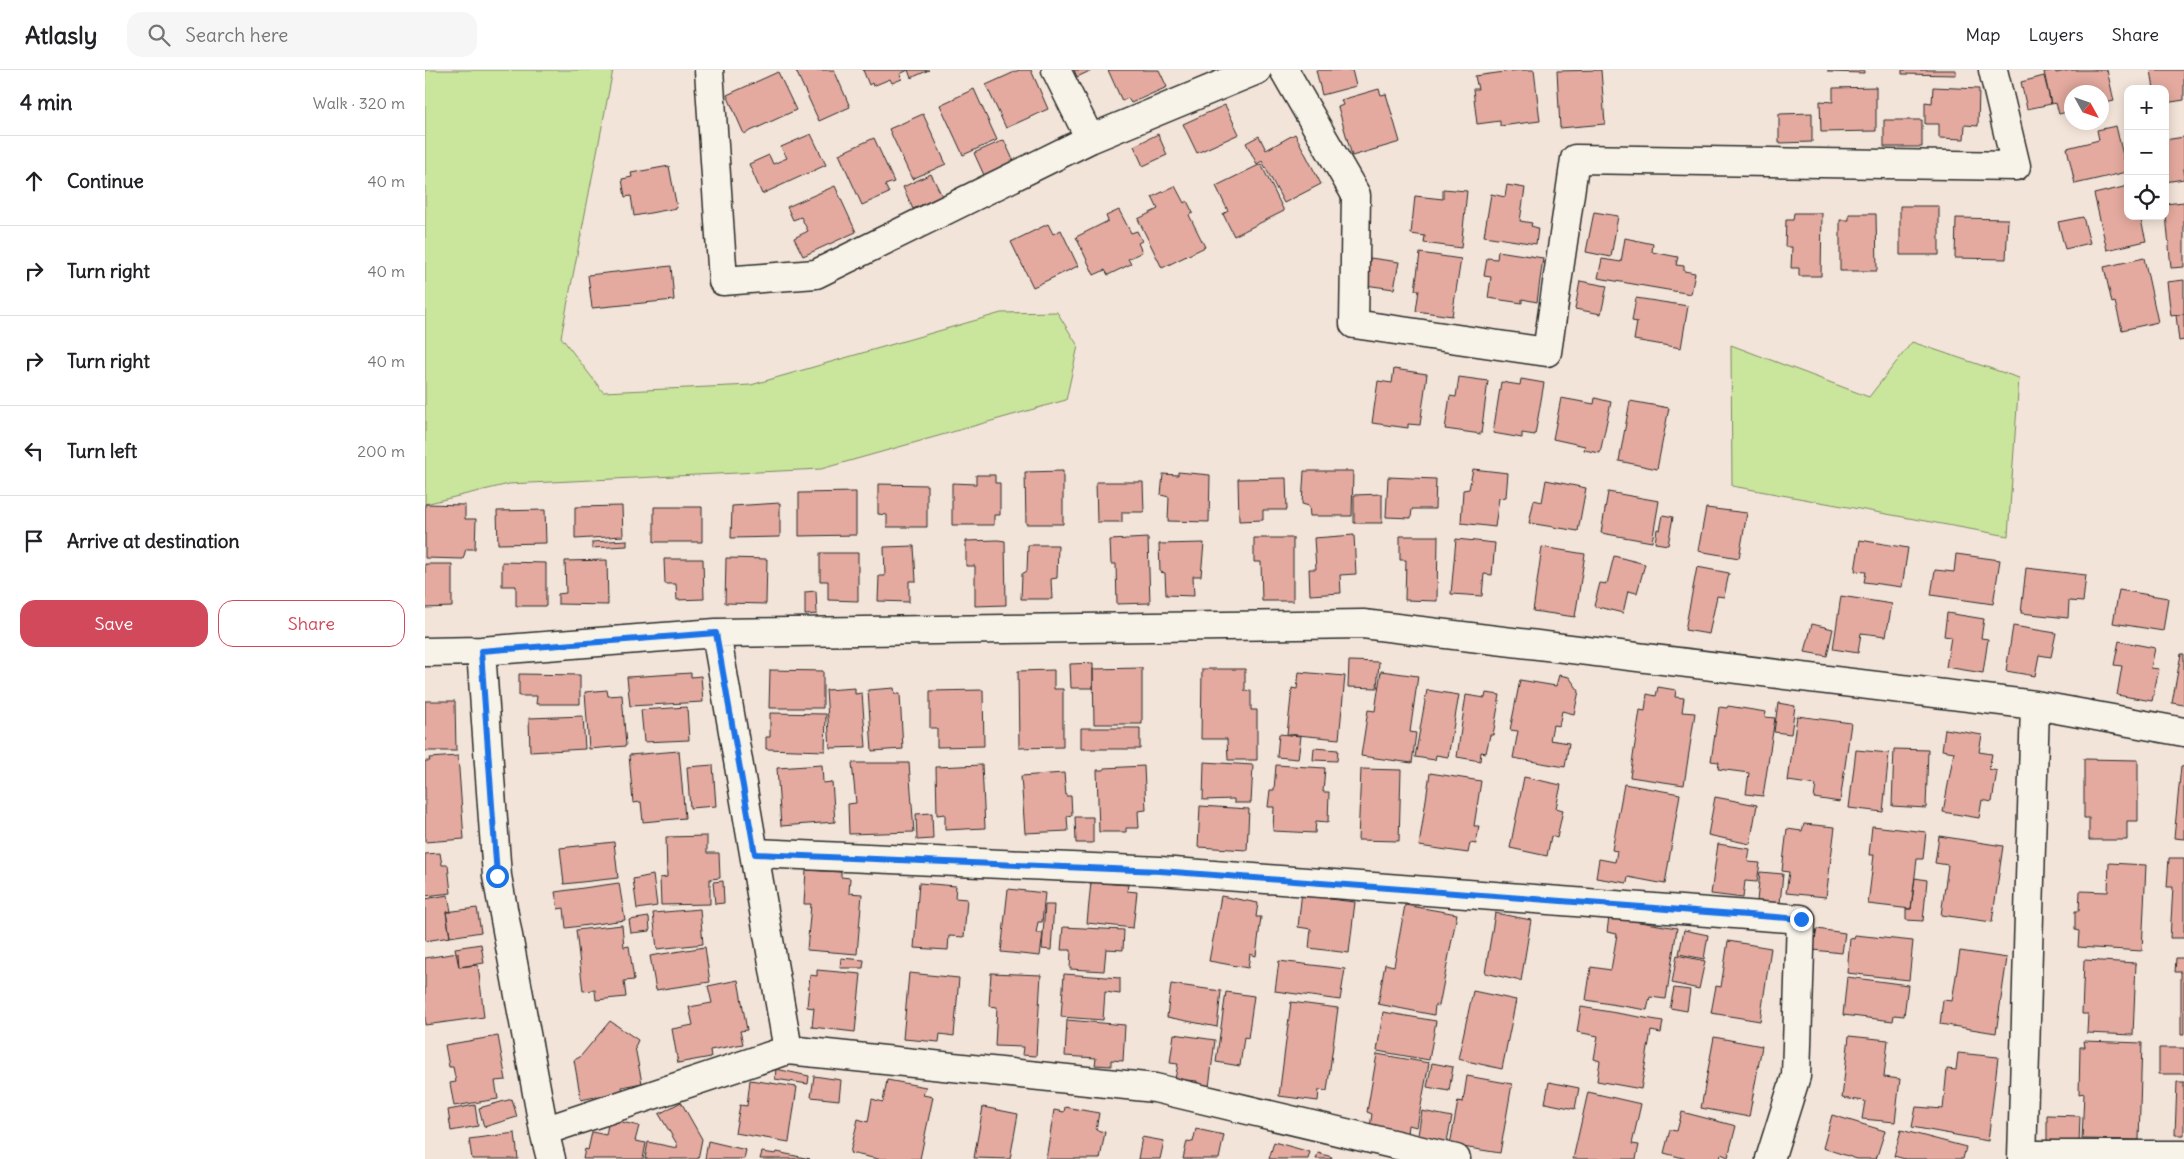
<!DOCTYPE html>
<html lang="en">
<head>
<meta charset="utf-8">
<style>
  :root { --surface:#fff; --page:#f6f6f6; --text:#202124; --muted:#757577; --line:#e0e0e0; --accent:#d1495b }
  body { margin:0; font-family:Delius,sans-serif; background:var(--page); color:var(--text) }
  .controls { position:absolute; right:15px; top:15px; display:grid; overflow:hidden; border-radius:10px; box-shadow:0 2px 12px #0003 }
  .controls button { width:45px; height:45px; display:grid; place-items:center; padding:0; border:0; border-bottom:1px solid var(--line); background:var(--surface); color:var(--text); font:25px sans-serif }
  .compass { position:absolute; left:1639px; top:15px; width:45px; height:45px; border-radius:50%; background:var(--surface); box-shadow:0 2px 12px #0003; rotate:130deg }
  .stop { position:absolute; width:15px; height:15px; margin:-11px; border:4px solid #1a73e8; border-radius:50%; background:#fff }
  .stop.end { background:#1a73e8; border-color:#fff; box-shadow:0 1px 5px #0008 }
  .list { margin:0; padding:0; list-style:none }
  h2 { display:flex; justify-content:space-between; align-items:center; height:65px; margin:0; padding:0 20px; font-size:21px }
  h2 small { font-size:16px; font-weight:400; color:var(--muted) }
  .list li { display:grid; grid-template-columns:32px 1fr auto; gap:15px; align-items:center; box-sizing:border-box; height:90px; padding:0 20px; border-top:1px solid var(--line) }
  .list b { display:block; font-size:19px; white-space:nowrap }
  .list em { font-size:16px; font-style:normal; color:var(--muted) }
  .actions { display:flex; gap:10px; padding:15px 20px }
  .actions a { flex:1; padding:11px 0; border:1px solid var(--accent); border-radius:15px; text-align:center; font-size:18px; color:var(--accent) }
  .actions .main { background:var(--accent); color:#fff }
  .icon { flex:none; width:28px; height:28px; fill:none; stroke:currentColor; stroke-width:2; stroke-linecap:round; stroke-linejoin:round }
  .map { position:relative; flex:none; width:1759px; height:1089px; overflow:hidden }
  header { display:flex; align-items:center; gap:30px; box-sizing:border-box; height:70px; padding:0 25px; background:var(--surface); border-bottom:1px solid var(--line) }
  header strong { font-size:24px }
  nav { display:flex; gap:28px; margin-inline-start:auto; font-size:18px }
  .search { width:350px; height:45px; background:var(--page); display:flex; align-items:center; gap:12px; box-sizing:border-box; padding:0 18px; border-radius:15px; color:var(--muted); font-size:19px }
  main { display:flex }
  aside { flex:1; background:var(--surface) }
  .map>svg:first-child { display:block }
  .green { fill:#cae59c; stroke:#7a8864 }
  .building { fill:#e4aa9f; stroke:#2b2b2b }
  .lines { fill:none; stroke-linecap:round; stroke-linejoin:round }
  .street-casing { stroke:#2b2b2b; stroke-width:31 }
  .street { stroke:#f7f3e8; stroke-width:28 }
  .route { stroke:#1a73e8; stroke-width:6 }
</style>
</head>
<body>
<header>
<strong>Atlasly</strong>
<div class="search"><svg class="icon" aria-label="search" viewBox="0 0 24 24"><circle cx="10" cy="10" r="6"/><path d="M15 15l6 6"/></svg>Search here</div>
<nav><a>Map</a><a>Layers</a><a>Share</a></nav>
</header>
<main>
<aside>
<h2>4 min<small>Walk · 320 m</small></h2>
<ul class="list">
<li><svg class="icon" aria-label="ahead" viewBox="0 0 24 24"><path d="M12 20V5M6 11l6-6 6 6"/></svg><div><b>Continue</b></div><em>40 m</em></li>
<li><svg class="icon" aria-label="right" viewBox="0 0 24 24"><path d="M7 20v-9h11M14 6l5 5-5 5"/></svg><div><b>Turn right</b></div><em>40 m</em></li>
<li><svg class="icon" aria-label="right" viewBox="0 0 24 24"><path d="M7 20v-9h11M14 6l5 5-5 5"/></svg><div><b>Turn right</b></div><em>40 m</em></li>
<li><svg class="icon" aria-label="left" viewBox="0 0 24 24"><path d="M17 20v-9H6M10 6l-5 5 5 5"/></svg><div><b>Turn left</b></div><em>200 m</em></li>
<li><svg class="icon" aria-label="arrive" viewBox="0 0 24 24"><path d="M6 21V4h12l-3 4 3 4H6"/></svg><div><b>Arrive at destination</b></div></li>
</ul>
<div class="actions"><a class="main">Save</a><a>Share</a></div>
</aside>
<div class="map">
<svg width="1759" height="1089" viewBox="0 0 1759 1089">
  <rect width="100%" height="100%" fill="#f3e4d9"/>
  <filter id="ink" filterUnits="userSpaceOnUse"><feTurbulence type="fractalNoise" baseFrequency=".02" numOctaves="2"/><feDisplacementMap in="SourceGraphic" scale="10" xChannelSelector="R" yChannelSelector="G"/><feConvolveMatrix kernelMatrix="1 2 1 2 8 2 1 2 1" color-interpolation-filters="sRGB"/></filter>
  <g filter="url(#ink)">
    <!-- green -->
    <path class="green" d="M0,0H188L136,267L178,322L326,315L576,243L632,242L653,276L641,330L396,399L84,414L0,434Z
      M1487,272L1594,308L1583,466L1307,416L1306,275L1444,327Z"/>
    <!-- building -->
    <path class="building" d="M374,0H409L425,37L394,51L371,1Z
      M438,0H504L486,8L483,0L475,4L477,9L467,13L465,9L448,16L447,13L444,15Z
      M594,0H606L623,39L581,58L561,15Z
      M649,0H667L652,7Z
      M683,0H734L742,17L706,33L703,28L697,31Z
      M891,0H927L931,16L897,25Z
      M1094,0H1109L1115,51L1075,56V51L1052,54L1048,19H1053L1050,6Z
      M1176,0L1180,54L1135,58L1132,1Z
      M1403,0H1439V3L1403,2Z
      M1477,0H1531V5L1477,4Z
      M1630,0L1631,3L1646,0H1682L1689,31L1676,34V22H1646V41L1634,44L1631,33L1626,34L1619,2Z
      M1726,0H1759V30L1740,33V19H1729Z
      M353,2L371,40L319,64L302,25Z
      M1619,6L1626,34L1602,39L1596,12Z
      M1451,17V61L1396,62L1395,31L1408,32V18Z
      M1508,17L1554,19L1553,56L1540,55L1539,69L1514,68V54H1500V32L1507,33Z
      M549,19L572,70L538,85L515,35Z
      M954,19L956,25L961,24L975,72L927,86L913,37L918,35L916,30Z
      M800,35L814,64L772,83L758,54Z
      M1387,43V72L1354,73V44Z
      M498,44L521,94L487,109L464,59Z
      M1459,50H1497V77H1459Z
      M1691,56L1702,102L1650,114L1642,78L1674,70L1672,60Z
      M386,64L401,95L337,124L324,94L344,85L348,94L362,88L356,77Z
      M733,64L742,85L718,96L709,76Z
      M870,64L896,114L859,133L837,91L832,94L821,73L834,66L841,80Z
      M1759,67V109L1740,112V70Z
      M449,68L469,112L460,115L464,123L437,135L414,84Z
      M579,70L589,92L559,105L549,83Z
      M836,94L859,141L809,166L798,144L803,141L791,116Z
      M244,96L252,138L209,146L206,126L200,127L197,109L207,107L206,103Z
      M506,104L517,126L488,139L478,117Z
      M1082,115L1100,118L1095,151L1107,153L1106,156L1113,158L1111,174L1059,166L1066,124L1080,127Z
      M410,116L431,162L378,186L369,168L383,161L376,147L368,150L362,137Z
      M750,116L759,133L762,131L768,143L764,145L780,177L737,198L713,149L733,139L727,127Z
      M1703,116V146H1715L1721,171L1682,180L1669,124Z
      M1018,119L1042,121L1036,178L999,173L1000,166L986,164L990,126L1018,129Z
      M1759,132V197L1746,198L1740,134Z
      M1475,136H1514V185H1475Z
      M694,140L706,163L712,161L717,171L713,173L717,182L703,189L706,194L683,205L680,200L669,205L651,167L683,151L681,146Z
      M1169,142L1193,146L1186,187L1161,182Z
      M1369,143H1397L1396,206H1374V198H1366L1367,177H1360L1361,150H1368Z
      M1424,144H1451L1452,201H1415V150H1424Z
      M1658,147L1665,173L1640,179L1633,152Z
      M1531,148L1583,149L1581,189L1530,188Z
      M623,154L628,164L636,160L653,196L608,217L586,172Z
      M1200,168L1228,174L1227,182L1253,187L1251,195L1259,196V201L1270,203L1266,224L1173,208L1177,189L1196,192Z
      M1073,181L1118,188L1112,232L1097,229V233L1063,228L1066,207L1059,206L1062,188L1072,189Z
      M995,183L1036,189L1027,246L991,241L994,220H990Z
      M945,188L974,192L969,219L940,215Z
      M1719,188L1733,252L1697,260L1690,232L1687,233L1679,197Z
      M246,196L249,230L167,238L163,205Z
      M1759,210V244L1746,246L1742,212Z
      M1155,211L1182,216L1176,244L1150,239Z
      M1211,228L1263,236L1256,278L1209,270L1212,252L1207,251Z
      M1759,244V270L1754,271L1751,245Z
      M969,299L1002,304L995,355L983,354V358L947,353L953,311L967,313Z
      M1034,307L1063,311L1056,364L1020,359L1025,326L1031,327Z
      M1096,309L1119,313L1110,365L1097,363V368L1068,363L1076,312L1095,315Z
      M1136,328L1169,334L1170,328L1186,332L1175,383L1159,380L1160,376L1128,369Z
      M1205,331L1244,338L1232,399L1194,391Z
      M1048,399L1083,403L1081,427L1074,428L1070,457L1036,453L1038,420L1044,419Z
      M638,401V454H601L600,402Z
      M879,401H928L927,446H885L884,436L877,434Z
      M753,402L785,405L784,452L743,451L744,427L736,425L738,404L753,405Z
      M551,405H570V413H575V445H569V455H527V413L551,414Z
      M963,407L1011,409L1010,439H987L986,448L961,447Z
      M861,408L862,440H838V450L814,451L813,409Z
      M1121,410L1161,418L1153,461L1104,453L1109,430L1117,432Z
      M671,412H718L719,442H697V452H672Z
      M453,414L502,415V457H462V445L453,444Z
      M431,422V465L374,466V423Z
      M1183,422L1234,431L1227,472L1176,463Z
      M957,424V453H929V425Z
      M355,433V467L306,468L307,436Z
      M0,434L40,435V449H51L50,479H41L38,489L0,488Z
      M197,436L198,466L150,469V437Z
      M229,437H277V472H229Z
      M1281,438L1322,443L1314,488L1273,481Z
      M120,440L121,473L73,474L72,441Z
      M1238,445L1248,447L1243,475L1230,473L1232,459L1235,460Z
      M929,465L931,504L915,505L916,523L885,525L884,499H891L889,468Z
      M975,466H1013L1012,531L980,530L981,490H975Z
      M723,468L725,533L692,534L691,494H686L685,470Z
      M829,468H868V531H837L836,492H829Z
      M1031,469L1070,473L1067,505L1059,504L1057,526L1026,524Z
      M202,470V476L167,478V472Z
      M573,470L580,471L581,535L550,536V496H541V471Z
      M1435,470L1483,478L1477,517L1439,512L1441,502L1430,501Z
      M779,473L776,506H768L769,526L741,525L740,503L735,502L734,474Z
      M603,475H633L632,508L626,509L627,529H596L597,504L602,501Z
      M489,476L491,511H484V532L453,531L454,506H460L459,477Z
      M1117,477L1160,484L1150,547L1108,541Z
      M395,483H433V531L403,530V511H395Z
      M1531,484L1575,490L1568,534L1506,525L1510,500L1529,502Z
      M1189,486L1220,494L1212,523L1203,521L1198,543L1169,536L1175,513L1182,514Z
      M301,488L342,489L341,534L300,533Z
      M239,489H278L279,529L252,530L251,514H240Z
      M182,490L183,535L133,534V524L141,523L140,491Z
      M77,492L121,493V536H91V516H77Z
      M0,494H27V537L0,538Z
      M1272,497L1304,503L1299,527L1292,526L1284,564L1260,560Z
      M1601,498L1661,505L1658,532L1644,531L1643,548L1596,543Z
      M1694,520L1743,528L1738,561L1688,553Z
      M391,521L392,544L380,545V522Z
      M1416,526L1467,534L1461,566L1436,563L1433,583L1408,579Z
      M1522,543L1559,549L1556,568L1563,569L1558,603L1521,597L1526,567L1519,566Z
      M1387,554L1408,559L1402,586L1380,582Z
      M1588,556L1631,563L1626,587L1614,585L1610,606L1581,601Z
      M1694,571L1730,578L1726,598L1734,599L1727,631L1692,625L1697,596L1689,595Z
      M1756,584H1759V635L1747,633Z
      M924,591L954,592L952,618L923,617Z
      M668,593V618H646L645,594Z
      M717,598V654H669L668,599Z
      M777,599H820V621L826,620V640H832V690H803L802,669H776Z
      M345,600L398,601V638H344Z
      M629,600V619H638V677L594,678L593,601Z
      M956,601L993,606L985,662L991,663L987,693L936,686L943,640L950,641Z
      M874,602L920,606L914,669L862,664L867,618L872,619Z
      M266,603V607L276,606L278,632L205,636L202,607Z
      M94,604L155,605V634H111L112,626H94Z
      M1134,605L1144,607L1154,621L1149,644L1137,641L1134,656L1128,655L1125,670L1144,673L1140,697L1088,688L1093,661L1085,660L1095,610L1131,616Z
      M1233,617L1251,620L1250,627L1259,628L1257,642L1270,643L1259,715L1205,707L1215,640L1220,641L1222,624L1231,626Z
      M430,618V624L437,623L441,677L405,678L401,620Z
      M469,618L470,624H475L478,679L447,681L443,620Z
      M182,620L183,626L197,625L201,676L164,679L160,622Z
      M558,620L559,676L512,677V658H505V621Z
      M1002,620L1034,625L1023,687L1011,685L1010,690L990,687Z
      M1061,623L1075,625L1068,665H1065L1061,683L1056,682L1055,691L1032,687L1041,625L1060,628Z
      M0,631H30L31,681H0Z
      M1353,633L1370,636L1366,664L1349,662Z
      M1303,636L1341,642L1340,647L1350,648L1338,726L1321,724L1324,703L1293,699L1294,692L1286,691L1294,637L1302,638Z
      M262,637L264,670L219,672L216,640Z
      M345,643L401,644L400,681L341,679V667H345Z
      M158,646L160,679L105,682L104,648Z
      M1372,646L1426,653L1415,732L1389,728L1391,715L1363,711Z
      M656,658H715V679H656Z
      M1520,659L1557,665L1554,682L1567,684L1564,699L1572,701L1567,732L1557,730L1554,748L1518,742L1529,682L1517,680Z
      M854,664L876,666L873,689L852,687Z
      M889,678L913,680L912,691L888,690Z
      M1469,679L1503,680L1501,738L1467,736Z
      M1431,680L1464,683L1458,742L1424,738Z
      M254,681L260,748L218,752L216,732L208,733L204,685Z
      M33,686L39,769L0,772V691H5L4,688Z
      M1659,689L1713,690V751H1702V770H1664V748H1659Z
      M779,692L828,695L826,733H809V729L778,730Z
      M427,693H484L489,762L424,764L423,734L431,733Z
      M288,695L291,736L265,738L262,697Z
      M397,695L398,713L407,712L410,752L356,756L352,698Z
      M557,695L560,758L520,760V744L512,745L511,697Z
      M851,695L900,698L898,722H904L903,752L891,751L890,763L848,761L849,737H843L845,720H849Z
      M719,696L721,740L713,741L714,758H701V762H674L672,700H679V698Z
      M1756,696L1759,697V769L1749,768Z
      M936,699L976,700L974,771L933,770Z
      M639,703L641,726H646L647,745L642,746L643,761L600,763L596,706Z
      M1005,703L1056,711L1049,756H1054L1051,774L1045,773L1043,783L994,776Z
      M1099,707L1136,715L1131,738L1138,740L1132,768L1126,766L1122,786L1085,778Z
      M1199,714L1255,724L1240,814L1203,807L1202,813L1171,808L1174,789L1190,792L1192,781L1187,780Z
      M1290,727L1332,735L1325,774L1283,765Z
      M775,736L824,739L822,780L773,777Z
      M507,743L508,769L492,770L491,744Z
      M650,747H668V773H651Z
      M1379,754L1410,757L1401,827L1361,823L1364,802L1357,801L1362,759L1377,761Z
      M1447,756L1501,762L1498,789H1492L1486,839L1443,834L1449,785H1444Z
      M282,766V783H294L295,808L285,809V834L236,835L235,808L242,807L241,767Z
      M1514,766L1578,776L1567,852L1516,845L1523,795L1510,793Z
      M189,772L193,808L139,814L135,778Z
      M1293,774L1325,779L1323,792L1335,793L1332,812L1320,811L1318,828L1286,824Z
      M15,783L17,795H23L26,823L0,826V784Z
      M1744,788H1759V868H1745L1748,817H1742Z
      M1684,793L1721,795L1717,881L1653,877L1654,861L1650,860V841H1654L1655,821L1683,822Z
      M381,800L416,802V807L425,808L424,823L437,824L432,884L382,880L386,834H379Z
      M1335,802L1358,804L1355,833L1332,831Z
      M228,805L232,836L212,839L208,809Z
      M1490,808L1502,810L1498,851L1481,850V839H1486Z
      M298,811L299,833L290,834L288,812Z
      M666,812L703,815L702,821L712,822L708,858L662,853Z
      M194,813L200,850L141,858L139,838L133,839L130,822Z
      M494,813L531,816L530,828L542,829L539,867L524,866L523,880L489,878Z
      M583,819L620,823L617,852H613L611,863H618L615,886L576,882Z
      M877,821L904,823V829L930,832L924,883L884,878L886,859L873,857Z
      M23,825L26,842H21L25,867L0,871V829Z
      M796,826L833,833L831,847H836L831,886L825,884L823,898L784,891Z
      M620,835H629L626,880L617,879Z
      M980,835L1032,844L1014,936L1010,935L1009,945L953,934L960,894L969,896Z
      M52,838L56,862L25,867L21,842Z
      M275,839L278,874L232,879L228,843Z
      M1070,843L1106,850L1096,911L1060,903Z
      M224,847L225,861L206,863L204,850Z
      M1184,847L1252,858L1241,929L1225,927L1222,940L1161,930L1166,897L1186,900L1192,864L1182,862Z
      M197,855L199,877L204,876L209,910L199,911L201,927L171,930L170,920L158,921L151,860Z
      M638,857L699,860L698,880L681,879L679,901L645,899L646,880H636Z
      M1392,859L1420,863L1417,883L1388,880Z
      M1259,860L1283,865L1279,889L1254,884Z
      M1430,865L1488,871L1484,910L1422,903L1425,868L1429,869Z
      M1303,871L1346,878L1335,951L1286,943L1291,916L1296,917Z
      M56,874L59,893L34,897L30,878Z
      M280,877L285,912L231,920L225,886Z
      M1535,881L1582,888L1571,963L1515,954L1518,930L1527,931Z
      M33,883L34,897L53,895L59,947L0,955V888Z
      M1252,885L1280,891L1274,919L1247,913Z
      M416,888L439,890L438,898H415Z
      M1751,888H1759V965H1756V902H1750Z
      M1659,890L1711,893L1708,965L1662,963L1663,944H1657Z
      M854,891L920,899L915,930L850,921Z
      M392,900L436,904L430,962L387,957L389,938L382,937L385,905L392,906Z
      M484,903L534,908L529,966L515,964L514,972L478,969Z
      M566,903L616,905L611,986L597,985L598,977L570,976L572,937L564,936Z
      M639,904L695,908V924L680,922L678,950L636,947Z
      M1422,907L1483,915L1479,946L1469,945L1468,951L1418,945Z
      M313,910L322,960L315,961L318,974L285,980L286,987L253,993L247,959L268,955L264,937L287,933L283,916Z
      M746,914L796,921L792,957L742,947Z
      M1249,918L1265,920L1262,941L1245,938Z
      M1048,921L1091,930L1077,999L1033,989Z
      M801,922L829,926L823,968L819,967L815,996L791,992Z
      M866,932L913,938L902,1021L894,1020L893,1031L854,1026Z
      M1156,937L1238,951L1236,963L1226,961L1216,1019L1172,1011L1175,991L1169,989L1173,966L1152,962Z
      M958,942L1011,951L1004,990L952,981Z
      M642,950L700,955L698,991L686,990V996L670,995L671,988L640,986Z
      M185,951L213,970L210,977L217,1013L197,1017L198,1021L156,1030L149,990L155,987Z
      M749,964L790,970L784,1017L772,1015V1011L750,1009L753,994L745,993Z
      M73,966L81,1010L70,1011L73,1029L29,1036L25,1013L31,1012L28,997H24L20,975Z
      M1424,966L1463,970L1459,1007L1475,1009L1470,1052L1437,1049L1440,1031L1417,1028Z
      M1289,967L1337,976L1324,1047L1276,1038Z
      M1659,971L1717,973L1714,1070L1657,1069L1659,1023L1654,1024L1655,977H1660Z
      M1734,978H1759V1004H1734Z
      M1533,983L1573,987L1563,1071L1487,1057L1491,1037L1518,1039L1522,999L1531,1000Z
      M952,984L1004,993L992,1057L983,1055L982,1064L945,1057L947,1044L942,1042Z
      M1007,993L1028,997L1024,1021L1002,1017Z
      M351,999L384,1006L383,1014L350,1009Z
      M389,1006L416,1010L414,1030L386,1027Z
      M1042,1006L1087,1014L1075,1083L1025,1075L1033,1031L1038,1032Z
      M325,1010L372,1017L364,1072L310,1063L315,1035L322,1036Z
      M462,1010L501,1017L498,1025L508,1027L495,1089H453L425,1083L433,1049L443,1052L447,1029L458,1032Z
      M1124,1012L1154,1018L1150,1039L1120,1033Z
      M1752,1012H1759V1065H1750Z
      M1163,1022L1216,1034L1207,1074L1214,1075L1211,1089H1148Z
      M87,1029L92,1047L59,1057L54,1038Z
      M256,1032L277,1069L273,1089H220L223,1072L252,1078V1074L234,1044Z
      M50,1035L53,1056L26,1061L23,1040Z
      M558,1037L593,1044L585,1089L549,1088Z
      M640,1037L674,1043L671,1060L680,1062L675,1089H621L629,1040L639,1042Z
      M997,1041L1027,1047L1021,1076L992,1071Z
      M1257,1042L1311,1056L1303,1087L1296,1084L1295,1089H1262L1239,1083L1245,1060L1252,1061Z
      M1407,1045L1460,1061L1451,1089H1432L1398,1078Z
      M1622,1045L1655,1046L1654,1074L1622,1073Z
      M184,1049L214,1056L210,1071L221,1073L218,1089H158L160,1079L163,1080L167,1062L181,1065Z
      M771,1059L799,1065L794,1089H758L762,1071L768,1072Z
      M1476,1060L1541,1077L1538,1089H1480L1469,1086Z
      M90,1063L93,1089H47L44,1069Z
      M717,1067L739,1071L735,1089H713Z
      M283,1071L321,1080L319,1089H280Z
      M849,1072L885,1082L883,1089H844Z
      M337,1082L351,1084L352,1082L385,1089H335Z
      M893,1083L907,1087L906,1089H891Z"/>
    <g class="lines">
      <!-- street casing -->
      <g class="street-casing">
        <path id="street" d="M284,0L298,211L391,204L665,69L832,0
          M631,0L665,69
          M859,0L931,125L929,254L1122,282L1150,89L1591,96L1568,0
          M291,563L363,980L730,1018L1031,1089
          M56,581L72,806L119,1061L126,1089
          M0,582L56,581L291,563L938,554L1610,635L1759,662
          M330,783L735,801L1376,849L1371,1006L1345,1089
          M119,1061L363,980
          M1598,1085H1759
          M1597,1089L1610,635"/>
      </g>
      <!-- street -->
      <use href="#street" class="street"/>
    </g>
  </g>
  <g class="lines" filter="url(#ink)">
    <!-- route -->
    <path class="route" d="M72,806L56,581L291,563L330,784L735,801L1376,849"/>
  </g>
</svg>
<div class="controls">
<button>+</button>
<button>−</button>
<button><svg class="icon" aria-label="locate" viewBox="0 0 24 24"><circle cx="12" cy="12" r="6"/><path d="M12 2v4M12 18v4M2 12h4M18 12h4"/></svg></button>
</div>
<svg class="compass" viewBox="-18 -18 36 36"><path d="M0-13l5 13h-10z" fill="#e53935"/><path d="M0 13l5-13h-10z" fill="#757577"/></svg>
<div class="stop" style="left:72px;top:806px"></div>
<div class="stop end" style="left:1376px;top:849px"></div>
</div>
</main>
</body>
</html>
